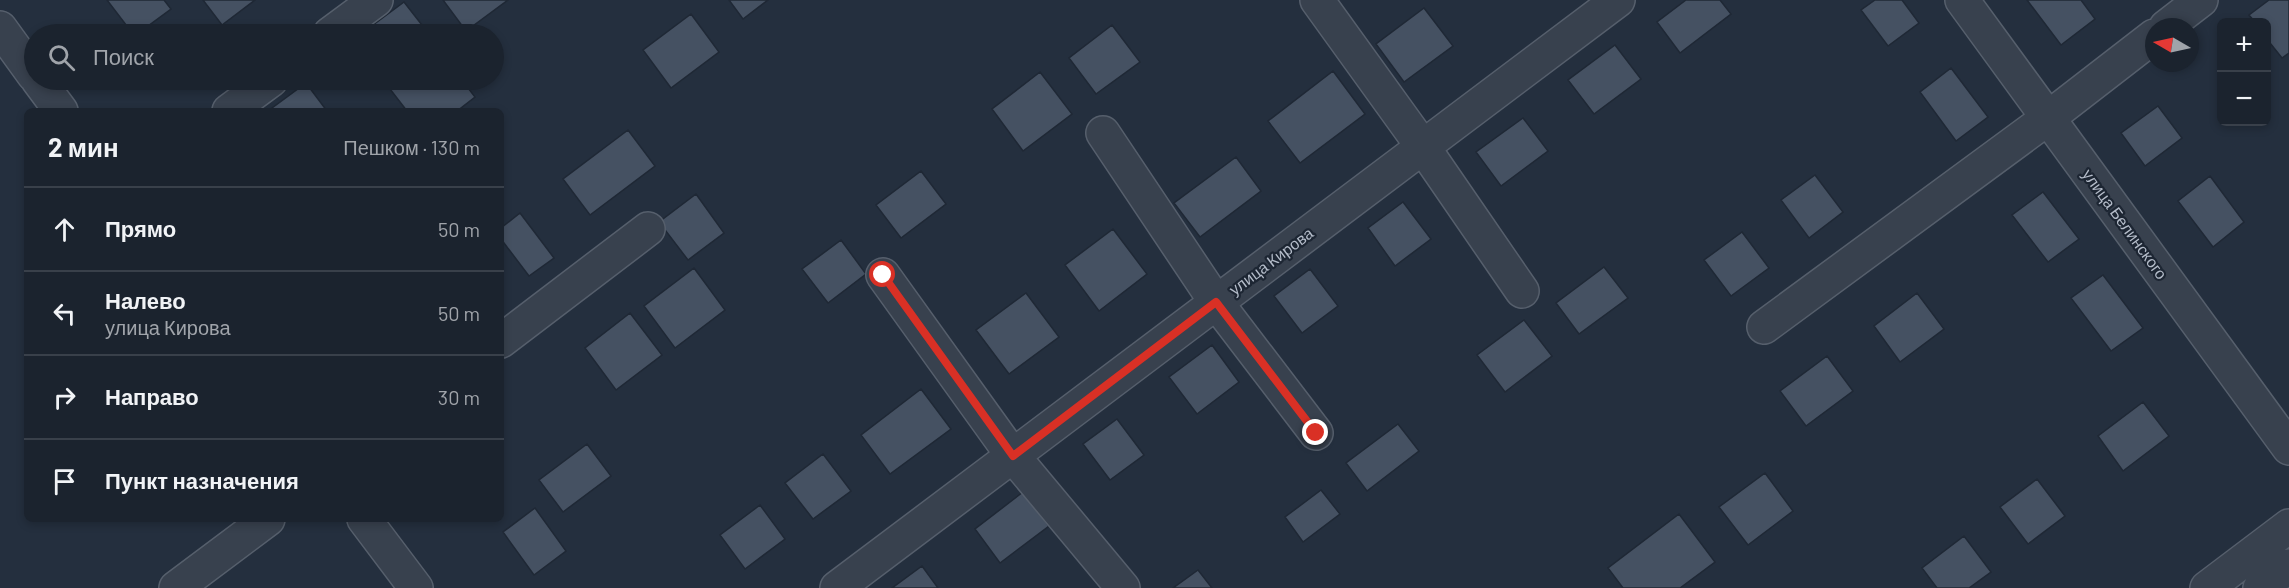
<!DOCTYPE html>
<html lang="ru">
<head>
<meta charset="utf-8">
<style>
  :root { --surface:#1b232e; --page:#242b36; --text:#f1f3f6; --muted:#a0a4aa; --line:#39404a }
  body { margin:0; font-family:Barlow,sans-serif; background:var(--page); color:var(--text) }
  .controls { position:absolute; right:18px; top:18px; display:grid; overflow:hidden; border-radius:9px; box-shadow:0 3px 9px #0003 }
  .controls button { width:54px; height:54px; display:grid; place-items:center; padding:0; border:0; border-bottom:2px solid var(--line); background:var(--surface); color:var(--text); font:30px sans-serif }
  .compass { position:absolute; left:2145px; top:18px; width:54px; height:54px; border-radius:50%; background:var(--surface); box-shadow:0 3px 9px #0003; rotate:279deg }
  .stop { position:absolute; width:18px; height:18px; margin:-14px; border:4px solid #d93025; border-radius:50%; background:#fff }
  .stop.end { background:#d93025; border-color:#fff; box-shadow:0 2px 6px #0008 }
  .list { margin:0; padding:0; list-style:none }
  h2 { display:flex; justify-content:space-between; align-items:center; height:78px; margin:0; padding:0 24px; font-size:26px }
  h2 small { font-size:20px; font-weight:400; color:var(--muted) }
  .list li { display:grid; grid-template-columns:39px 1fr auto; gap:18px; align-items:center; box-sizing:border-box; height:84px; padding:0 24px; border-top:2px solid var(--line) }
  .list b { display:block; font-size:22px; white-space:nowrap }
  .list p { margin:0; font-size:20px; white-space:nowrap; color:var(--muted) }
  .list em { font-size:20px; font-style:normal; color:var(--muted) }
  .icon { flex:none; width:33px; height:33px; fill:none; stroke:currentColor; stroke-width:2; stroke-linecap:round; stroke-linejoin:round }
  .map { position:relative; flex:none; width:2289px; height:588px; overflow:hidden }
  .search { position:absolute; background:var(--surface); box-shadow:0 3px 9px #0003; left:24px; top:24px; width:480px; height:66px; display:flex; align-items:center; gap:15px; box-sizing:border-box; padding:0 21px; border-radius:33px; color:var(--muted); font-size:22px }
  .panel { position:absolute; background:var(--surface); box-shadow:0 3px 9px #0003; left:24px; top:108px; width:480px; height:414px; border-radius:9px }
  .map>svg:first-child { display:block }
  .building { fill:#455162; stroke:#1f2835; stroke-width:1.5 }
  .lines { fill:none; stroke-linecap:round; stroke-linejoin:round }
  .minor-casing { stroke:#565f6c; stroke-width:36 }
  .minor { stroke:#38414e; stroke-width:33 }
  .route { stroke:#d93025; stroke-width:8 }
  .labels { text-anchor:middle; stroke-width:4.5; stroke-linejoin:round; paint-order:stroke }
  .street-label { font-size:16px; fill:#b4bcc9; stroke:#1d2633 }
</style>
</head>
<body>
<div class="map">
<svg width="2289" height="588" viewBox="0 0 2289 588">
  <rect width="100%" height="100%" fill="#242f3e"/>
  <!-- building -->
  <path class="building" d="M107,0H164L171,9L137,34H133Z
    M203,0H255L222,25Z
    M443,0H508L466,31Z
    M729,0H768L743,19Z
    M1686,0H1720L1731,14L1680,53L1657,22Z
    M1875,0H1902L1919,23L1888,46L1861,10Z
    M2027,0H2081L2095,19L2061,45Z
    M2269,0H2289V53L2282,58L2266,38V22H2255L2249,15Z
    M404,2L429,34H361Z
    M1424,8L1453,46L1404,82L1376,44Z
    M691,14L719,52L671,88L643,50Z
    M1112,25L1140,62L1096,94L1069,58Z
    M1615,45L1641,79L1594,114L1568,80Z
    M1951,68L1988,117L1956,141L1920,92Z
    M1333,71L1365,114L1300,163L1268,121Z
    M1040,72L1072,114L1023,151L992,109Z
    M383,80H462L475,97L457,111H407Z
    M306,83L327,111H268Z
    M2158,106L2182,138L2145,166L2121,133Z
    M1523,118L1548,151L1501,186L1476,152Z
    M628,130L655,166L590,215L563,179Z
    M1236,157L1261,191L1200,237L1174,203Z
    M921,171L946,204L901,238L876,205Z
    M1815,175L1843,212L1809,238L1781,200Z
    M2210,176L2244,222L2213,247L2178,201Z
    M2043,192L2079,239L2048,262L2012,215Z
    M696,194L724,233L688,260L659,222Z
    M1403,202L1431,239L1395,266L1368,228Z
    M520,213L554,258L529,276L501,239V228Z
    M1113,229L1147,274L1099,311L1065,265Z
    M1742,232L1769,268L1731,296L1704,260Z
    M841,240L866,274L828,303L802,269Z
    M1604,267L1628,298L1579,334L1556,303Z
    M694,268L725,310L675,348L644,306Z
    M1310,269L1338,306L1302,333L1274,296Z
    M2103,275L2143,328L2111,351L2071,298Z
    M1026,293L1059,337L1009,374L976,330Z
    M1917,293L1944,329L1900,362L1874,326Z
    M630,313L662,355L616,390L585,348Z
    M1524,320L1552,356L1505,392L1477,355Z
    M1212,345L1239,382L1197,414L1169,377Z
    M1827,356L1853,391L1806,426L1780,391Z
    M921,389L951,429L890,474L861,435Z
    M2143,402L2169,436L2123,471L2098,436Z
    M1117,419L1144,455L1110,480L1083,444Z
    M1398,424L1419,451L1367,491L1346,463Z
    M587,444L611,476L563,512L539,480Z
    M823,454L851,491L813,519L785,483Z
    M1765,473L1793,511L1748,545L1719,507Z
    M2037,479L2065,516L2028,544L2000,507Z
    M1321,490L1340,514L1303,542L1285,517Z
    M1023,492L1049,526L1000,563L975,529Z
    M760,505L785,539L745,569L720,535Z
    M535,508L566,551L534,575L503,532Z
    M1679,514L1715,562L1680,588H1623L1608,568Z
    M1964,536L1991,572L1969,588H1937L1922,568Z
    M922,566L938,588H892Z
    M1198,570L1212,588H1173Z"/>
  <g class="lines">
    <!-- minor casing -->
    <g class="minor-casing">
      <path id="minor" d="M1317,0L1423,147L1522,291
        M1962,0L2289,448
        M2166,27L2201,0
        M0,28L34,75
        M330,34L376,0
        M38,80L61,111
        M229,111L271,80
        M1103,133L1216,302L1316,433
        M883,275L1013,456L1123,588
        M1764,327L2048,118L2154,36
        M501,341L648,229
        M364,519L416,588
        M176,588L268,519
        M837,588L1618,0
        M2207,588L2289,526
        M2260,588L2289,566"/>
    </g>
    <!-- minor -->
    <use href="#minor" class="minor"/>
  </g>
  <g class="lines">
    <!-- route -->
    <path class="route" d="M883,275L1013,456L1216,302L1316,433"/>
  </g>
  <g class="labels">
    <!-- street labels -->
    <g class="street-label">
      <text transform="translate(2125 224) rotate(54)" y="6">улица Белинского</text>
      <text transform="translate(1271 261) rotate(-37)" y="6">улица Кирова</text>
    </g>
  </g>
</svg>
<div class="controls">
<button>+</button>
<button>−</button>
</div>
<svg class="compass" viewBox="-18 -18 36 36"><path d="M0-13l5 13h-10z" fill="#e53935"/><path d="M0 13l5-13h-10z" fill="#a0a4aa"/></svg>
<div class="stop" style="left:883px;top:275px"></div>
<div class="stop end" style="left:1316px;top:433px"></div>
<div class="search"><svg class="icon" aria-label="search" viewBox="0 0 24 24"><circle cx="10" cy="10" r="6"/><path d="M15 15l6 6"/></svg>Поиск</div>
<section class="panel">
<h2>2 мин<small>Пешком · 130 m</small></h2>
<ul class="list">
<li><svg class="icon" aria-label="ahead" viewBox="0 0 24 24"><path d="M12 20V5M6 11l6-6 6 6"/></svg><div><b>Прямо</b></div><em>50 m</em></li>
<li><svg class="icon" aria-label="left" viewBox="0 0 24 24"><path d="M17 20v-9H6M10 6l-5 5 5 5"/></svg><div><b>Налево</b><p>улица Кирова</p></div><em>50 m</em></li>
<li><svg class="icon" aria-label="right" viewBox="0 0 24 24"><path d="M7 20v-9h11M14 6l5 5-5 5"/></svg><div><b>Направо</b></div><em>30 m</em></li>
<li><svg class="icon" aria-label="arrive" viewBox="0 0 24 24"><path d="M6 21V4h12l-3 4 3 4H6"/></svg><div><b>Пункт назначения</b></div></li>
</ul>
</section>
</div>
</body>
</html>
